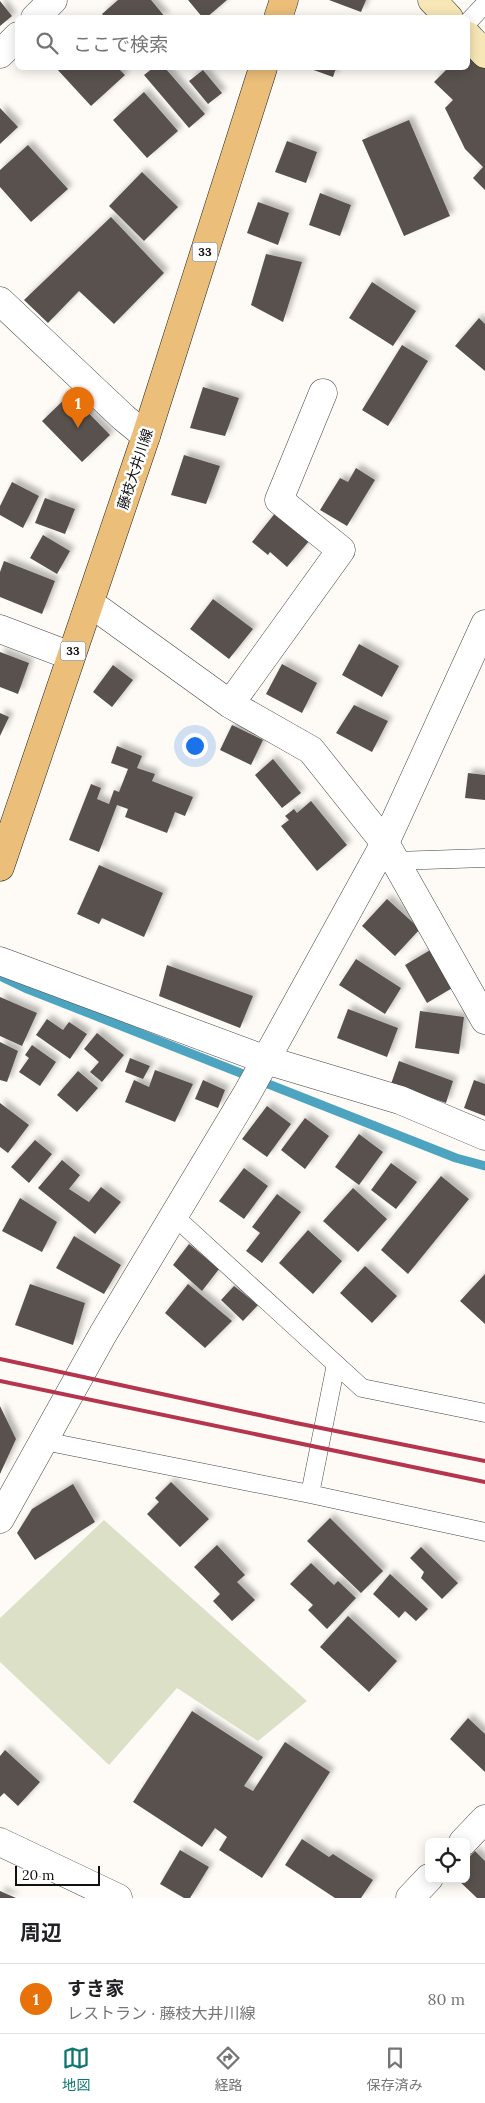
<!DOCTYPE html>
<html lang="ja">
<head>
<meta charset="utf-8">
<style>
  :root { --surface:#fff; --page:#f2f2f2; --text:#202124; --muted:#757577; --line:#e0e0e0; --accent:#0f766e }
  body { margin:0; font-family:Lora,"Noto Sans JP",serif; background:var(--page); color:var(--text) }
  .controls { position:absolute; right:15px; bottom:15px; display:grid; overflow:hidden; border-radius:8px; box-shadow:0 2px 12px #0003 }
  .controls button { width:45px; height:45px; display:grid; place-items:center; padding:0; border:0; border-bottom:1px solid var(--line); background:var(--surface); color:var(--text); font:25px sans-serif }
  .scale { position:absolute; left:15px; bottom:12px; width:85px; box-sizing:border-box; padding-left:5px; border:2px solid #111; border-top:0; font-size:14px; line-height:18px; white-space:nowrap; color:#111; -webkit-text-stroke:4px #fff; paint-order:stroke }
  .you { position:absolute; left:194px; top:745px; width:18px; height:18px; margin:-12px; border:4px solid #fff; border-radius:50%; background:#1a73e8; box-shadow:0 0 0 8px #1a73e833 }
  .badge { display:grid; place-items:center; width:32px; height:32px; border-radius:50%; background:var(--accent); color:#fff; font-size:16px; font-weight:700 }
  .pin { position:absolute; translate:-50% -41px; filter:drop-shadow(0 1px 2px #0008) }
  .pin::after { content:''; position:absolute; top:26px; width:18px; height:15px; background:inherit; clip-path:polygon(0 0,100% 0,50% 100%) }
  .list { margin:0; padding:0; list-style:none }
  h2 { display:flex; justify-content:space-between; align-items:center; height:65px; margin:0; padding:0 20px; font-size:21px }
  h2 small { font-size:16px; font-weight:400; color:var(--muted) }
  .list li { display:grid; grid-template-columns:32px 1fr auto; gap:15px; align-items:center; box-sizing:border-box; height:70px; padding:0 20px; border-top:1px solid var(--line) }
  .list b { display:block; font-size:19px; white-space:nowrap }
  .list p { margin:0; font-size:16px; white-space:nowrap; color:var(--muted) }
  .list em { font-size:16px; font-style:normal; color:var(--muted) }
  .icon { flex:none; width:28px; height:28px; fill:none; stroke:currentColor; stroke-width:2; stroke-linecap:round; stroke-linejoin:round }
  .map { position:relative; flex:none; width:485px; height:1898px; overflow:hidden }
  .search { position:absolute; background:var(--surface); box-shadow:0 2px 12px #0003; left:15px; right:15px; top:15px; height:55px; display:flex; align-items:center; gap:12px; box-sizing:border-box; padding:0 18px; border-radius:8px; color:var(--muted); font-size:19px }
  .sheet { height:135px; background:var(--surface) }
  nav { display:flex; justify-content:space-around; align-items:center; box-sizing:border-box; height:70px; border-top:1px solid var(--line); background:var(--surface); font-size:14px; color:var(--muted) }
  nav a { display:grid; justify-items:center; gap:2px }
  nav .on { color:var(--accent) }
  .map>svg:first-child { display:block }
  .cemetery { fill:#dce0c7 }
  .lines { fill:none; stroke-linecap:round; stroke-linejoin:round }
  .stream { stroke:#4da4c1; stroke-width:9 }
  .building { fill:#59514e; filter:url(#shadow) }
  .lane-casing { stroke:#444; stroke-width:19 }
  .street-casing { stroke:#444; stroke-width:29 }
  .secondary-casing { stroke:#333; stroke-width:29 }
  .primary-casing { stroke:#222; stroke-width:29 }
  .lane { stroke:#fff; stroke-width:18 }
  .street { stroke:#fff; stroke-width:28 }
  .secondary { stroke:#f7e7b7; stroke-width:28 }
  .primary { stroke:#ebbe79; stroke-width:28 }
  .rail { stroke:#b5354e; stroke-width:4 }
  .labels { text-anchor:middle; stroke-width:5; stroke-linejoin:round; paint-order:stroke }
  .shield { fill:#fff; stroke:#585858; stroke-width:1 }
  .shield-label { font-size:12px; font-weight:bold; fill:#111 }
  .street-label { font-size:14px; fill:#111; stroke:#fff }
</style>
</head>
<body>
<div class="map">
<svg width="485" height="1898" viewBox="0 0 485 1898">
  <defs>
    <filter id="shadow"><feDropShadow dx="4.5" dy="-4.5" stdDeviation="2.5" flood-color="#0004"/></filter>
  </defs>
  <rect width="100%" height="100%" fill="#fefbf6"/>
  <!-- cemetery -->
  <path class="cemetery" d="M104,1520L307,1701L258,1741L177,1688L109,1765L0,1662V1618Z"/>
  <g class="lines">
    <!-- stream -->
    <path class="stream" d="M0,976L25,988L456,1158L485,1166"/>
  </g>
  <!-- building -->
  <path class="building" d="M118,0H151L166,18H105L102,14Z
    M188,0H227L206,18H203Z
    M329,0H366L361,12Z
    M0,1L12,16L0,26Z
    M468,49L485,66V190L473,178L483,167L465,149L445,108L453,100L434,82L448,68H468Z
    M56,68H118L125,75L91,106Z
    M153,68H165L205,114L189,128L144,75Z
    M308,68H336L333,77Z
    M203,70L222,93L208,104L189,81Z
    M144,92L178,131L147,158L113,120Z
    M0,108L18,127L0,144Z
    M409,120L450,216L404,236L362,140Z
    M287,141L317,152L306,183L275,172Z
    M28,145L68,189L31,222L0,187V170Z
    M142,172L178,207L144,241L109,206Z
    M320,193L351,205L340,236L309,225Z
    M258,202L289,213L278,245L247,233Z
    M111,217L164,273L114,324L79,291L48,323L24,300Z
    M266,254L302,262L283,322L251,305Z
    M372,282L416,311L393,346L349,318Z
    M479,318L485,324V371L455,346Z
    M402,345L428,361L388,426L362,410Z
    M203,387L239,398L225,436L190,428Z
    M70,394L110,435L82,462L42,421Z
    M184,455L220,466L206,504L171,495Z
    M356,468L375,480L347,526L320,510L340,478L348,482Z
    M12,482L39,496L23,528L0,515V506Z
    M45,498L75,509L65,534L35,523Z
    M276,512L310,540L287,567L270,552L268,555L252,542Z
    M43,535L70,551L57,574L30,558Z
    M4,561L55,581L42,614L0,597V572Z
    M213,599L253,629L229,659L190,629Z
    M359,644L399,666L382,697L342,675Z
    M0,652L29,663L18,694L0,687Z
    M282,664L317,683L302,713L266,694Z
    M113,665L133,680L112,707L93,692Z
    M354,705L388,721L372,752L336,733Z
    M0,713L9,717L0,736Z
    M232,725L263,740L251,765L220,750Z
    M117,746L142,756L137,768L155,774L152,781L193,797L185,816L175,812L167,833L125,817L128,809L117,805L99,852L69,840L91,784L101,788L97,799L109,804L114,790L119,792L128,769L111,763Z
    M273,759L301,793L282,808L255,775Z
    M468,773L485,775V800L465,798Z
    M311,801L347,845L317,871L281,826L289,820L285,816L294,809L297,813Z
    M99,865L163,893L144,937L102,918L99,924L77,914Z
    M387,899L420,929L395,956L362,926Z
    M437,946L459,984L427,1003L405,965Z
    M356,959L401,988L385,1014L339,985Z
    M167,965L253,996L240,1028L159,996Z
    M0,997L37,1013L22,1046L0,1036Z
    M348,1009L398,1028L387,1057L337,1038Z
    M420,1011L464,1017L459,1054L415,1048Z
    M47,1019L63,1030L69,1022L87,1034L70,1059L36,1035Z
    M97,1033L124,1055L102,1082L90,1072L99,1062L84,1049Z
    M0,1042L18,1051L7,1082L0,1080Z
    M32,1045L56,1062L40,1086L19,1072L29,1058L25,1055Z
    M130,1058L150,1066L143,1079L125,1072Z
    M399,1061L453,1081L446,1103L391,1084Z
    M155,1070L193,1084L175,1122L125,1102L134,1080L149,1087Z
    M78,1071L98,1088L77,1112L57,1095Z
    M203,1080L225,1090L218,1108L195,1099Z
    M474,1080L485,1084V1116L464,1108Z
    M0,1103L29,1125L8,1153L0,1147Z
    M267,1106L291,1124L267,1157L242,1139Z
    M305,1118L329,1136L305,1169L281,1150Z
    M359,1134L383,1152L359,1185L335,1167Z
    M35,1140L52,1154L29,1183L11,1167Z
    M62,1160L80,1175L69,1189L89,1202L101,1187L121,1202L95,1234L38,1188Z
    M391,1163L417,1182L396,1209L371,1190Z
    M244,1168L268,1186L244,1219L219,1201Z
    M441,1176L469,1199L408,1274L381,1250Z
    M353,1188L387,1219L358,1252L323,1221Z
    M277,1194L301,1212L262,1263L246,1251L260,1233L252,1227Z
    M20,1198L57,1222L42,1252L2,1231Z
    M308,1230L342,1261L313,1294L279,1263Z
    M74,1236L121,1265L104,1294L56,1268Z
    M189,1244L219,1269L202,1291L173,1265Z
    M365,1266L397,1296L372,1323L340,1293Z
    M485,1274V1324L460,1301Z
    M30,1284L85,1303L73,1345L15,1325Z
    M188,1284L232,1321L205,1348L165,1313Z
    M234,1286L258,1305L243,1321L221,1300Z
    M0,1406L16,1439L0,1474Z
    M171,1482L209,1519L180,1547L147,1514L159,1502L155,1498Z
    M73,1484L95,1522L35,1560L17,1533L32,1509Z
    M330,1518L383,1571L361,1593L307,1541Z
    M217,1545L245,1575L237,1582L255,1600L232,1621L213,1601L220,1594L194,1567Z
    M421,1547L458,1583L442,1599L421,1578L424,1572L410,1558Z
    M311,1563L334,1585L338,1581L356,1598L327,1629L308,1610L313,1605L290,1584Z
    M390,1574L428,1609L416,1621L405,1611L399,1618L373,1594Z
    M348,1616L397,1661L369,1692L320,1647Z
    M192,1711L263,1757L244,1786L253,1791L285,1742L330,1772L262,1878L219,1850L227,1837L215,1828L202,1847L133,1802Z
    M468,1718L485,1734V1772L450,1739Z
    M5,1750L40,1782L18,1806L4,1793L0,1797V1756Z
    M302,1839L329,1857L333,1854L373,1880L361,1898H335L285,1865Z
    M180,1850L209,1867L190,1898H184L160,1884Z
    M475,1851L485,1861V1898H477L457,1879H466V1860Z
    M0,1891L16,1898H0Z"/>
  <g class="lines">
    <!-- lane casing -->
    <g class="lane-casing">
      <path id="lane" d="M468,22L485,4
        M395,861L485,858
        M174,1216L362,1388L485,1413
        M44,1441L310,1494L485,1532
        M310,1494L336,1364"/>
    </g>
    <!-- street casing -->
    <g class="street-casing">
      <path id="street" d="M35,18L53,0
        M0,54L18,36
        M0,301L124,418L146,436
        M90,603L230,704L311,750L385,843L485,1020
        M0,629L71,656
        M230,704L341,550L279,500L323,393
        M0,961L266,1060L400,1100L485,1136
        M0,1519L103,1334L248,1092L385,843L485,624
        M0,1842L118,1898
        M463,1842L485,1819
        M410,1898L429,1878"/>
    </g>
    <!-- secondary casing -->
    <g class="secondary-casing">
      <path id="secondary" d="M432,0L449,18
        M468,36L485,54"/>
    </g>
    <!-- primary casing -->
    <g class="primary-casing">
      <path id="primary" d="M278,18L284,0
        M0,867L146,436L263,68"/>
    </g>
    <!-- lane -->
    <use href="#lane" class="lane"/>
    <!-- street -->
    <use href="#street" class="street"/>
    <!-- secondary -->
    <use href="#secondary" class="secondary"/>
    <!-- primary -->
    <use href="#primary" class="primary"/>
    <!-- rail -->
    <path class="rail" d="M0,1359L296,1423L485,1461
      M0,1381L485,1482"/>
  </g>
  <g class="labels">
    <!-- shield labels -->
    <g class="shield">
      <rect x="192.5" y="242.5" width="25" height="19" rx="4"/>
      <rect x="60.5" y="641.5" width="25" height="19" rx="4"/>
    </g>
    <g class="shield-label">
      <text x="205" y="256">33</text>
      <text x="73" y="655">33</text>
    </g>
    <!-- street labels -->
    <g class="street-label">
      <text transform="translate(135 469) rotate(-72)" y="5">藤枝大井川線</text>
    </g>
  </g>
</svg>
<div class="controls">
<button><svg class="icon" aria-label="locate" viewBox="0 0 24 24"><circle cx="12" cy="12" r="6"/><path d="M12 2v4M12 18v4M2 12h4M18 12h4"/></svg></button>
</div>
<div class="scale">20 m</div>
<div class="you"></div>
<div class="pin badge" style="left:78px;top:428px;background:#e8710a">1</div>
<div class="search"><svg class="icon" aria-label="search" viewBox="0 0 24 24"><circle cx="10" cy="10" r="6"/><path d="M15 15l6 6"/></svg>ここで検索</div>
</div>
<section class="sheet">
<h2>周辺<small></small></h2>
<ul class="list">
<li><span class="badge" style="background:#e8710a">1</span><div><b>すき家</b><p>レストラン · 藤枝大井川線</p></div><em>80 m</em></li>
</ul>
</section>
<nav>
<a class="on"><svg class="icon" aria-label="map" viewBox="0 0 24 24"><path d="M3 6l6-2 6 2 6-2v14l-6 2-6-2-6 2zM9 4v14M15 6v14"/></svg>地図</a>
<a><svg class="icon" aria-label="directions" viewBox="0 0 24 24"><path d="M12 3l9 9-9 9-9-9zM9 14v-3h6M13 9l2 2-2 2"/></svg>経路</a>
<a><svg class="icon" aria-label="saved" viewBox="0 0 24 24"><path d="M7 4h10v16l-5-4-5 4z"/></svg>保存済み</a>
</nav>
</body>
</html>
